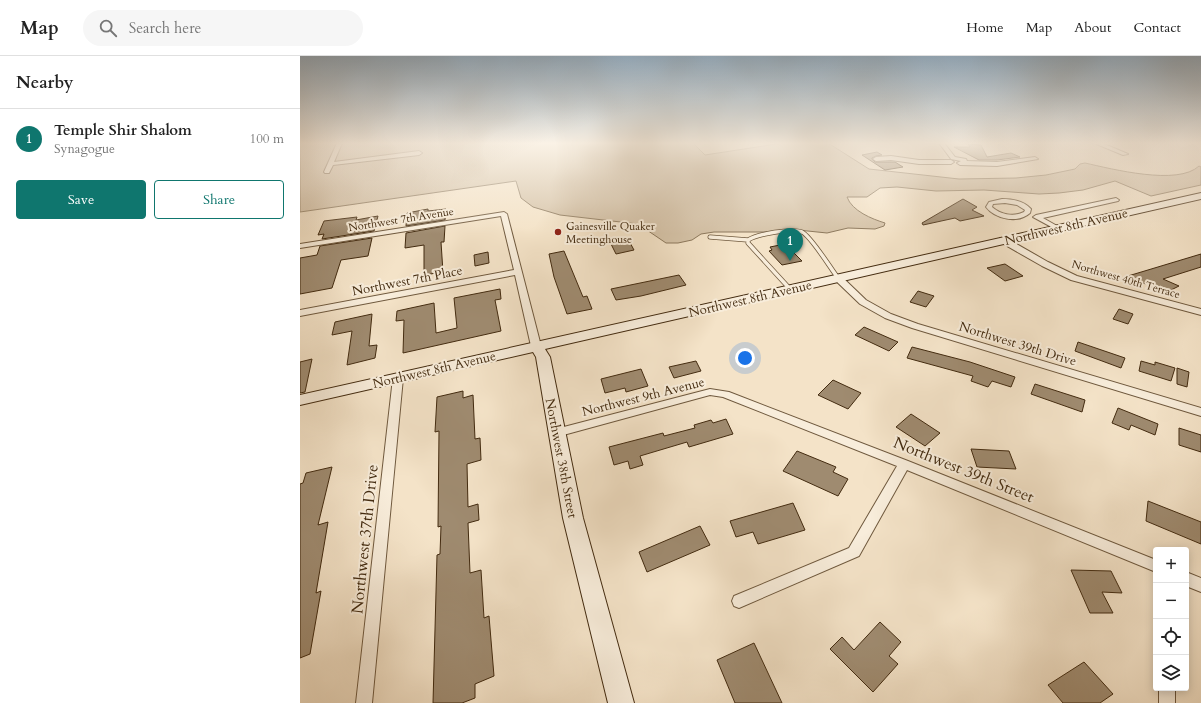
<!DOCTYPE html>
<html lang="en">
<head>
<meta charset="utf-8">
<style>
  :root { --surface:#fff; --page:#f6f6f6; --text:#222; --muted:#767676; --line:#e0e0e0; --accent:#0f766e }
  body { margin:0; font-family:Cardo,serif; background:var(--page); color:var(--text) }
  .controls { position:absolute; right:12px; bottom:12px; display:grid; overflow:hidden; border-radius:4px; box-shadow:0 2px 10px #0003 }
  .controls button { width:36px; height:36px; display:grid; place-items:center; padding:0; border:0; border-bottom:1px solid var(--line); background:var(--surface); color:var(--text); font:20px sans-serif }
  .you { position:absolute; left:445px; top:302px; width:14px; height:14px; margin:-10px; border:3px solid #fff; border-radius:50%; background:#1a73e8; box-shadow:0 0 0 6px #1a73e833 }
  .badge { display:grid; place-items:center; width:26px; height:26px; border-radius:50%; background:var(--accent); color:#fff; font-size:13px; font-weight:700 }
  .pin { position:absolute; translate:-50% -33px; filter:drop-shadow(0 1px 2px #0008) }
  .pin::after { content:''; position:absolute; top:21px; width:14px; height:12px; background:inherit; clip-path:polygon(0 0,100% 0,50% 100%) }
  .list { margin:0; padding:0; list-style:none }
  h2 { display:flex; justify-content:space-between; align-items:center; height:52px; margin:0; padding:0 16px; font-size:17px }
  h2 small { font-size:13px; font-weight:400; color:var(--muted) }
  .list li { display:grid; grid-template-columns:26px 1fr auto; gap:12px; align-items:center; box-sizing:border-box; height:60px; padding:0 16px; border-top:1px solid var(--line) }
  .list b { display:block; font-size:15px; white-space:nowrap }
  .list p { margin:0; font-size:13px; white-space:nowrap; color:var(--muted) }
  .list em { font-size:13px; font-style:normal; color:var(--muted) }
  .actions { display:flex; gap:8px; padding:12px 16px }
  .actions a { flex:1; padding:9px 0; border:1px solid var(--accent); border-radius:4px; text-align:center; font-size:14px; color:var(--accent) }
  .actions .main { background:var(--accent); color:#fff }
  .icon { flex:none; width:22px; height:22px; fill:none; stroke:currentColor; stroke-width:2; stroke-linecap:round; stroke-linejoin:round }
  .map { position:relative; flex:none; width:901px; height:647px; overflow:hidden }
  header { display:flex; align-items:center; gap:24px; box-sizing:border-box; height:56px; padding:0 20px; background:var(--surface); border-bottom:1px solid var(--line) }
  header strong { font-size:19px }
  nav { display:flex; gap:22px; margin-inline-start:auto; font-size:14px }
  .search { width:280px; height:36px; background:var(--page); display:flex; align-items:center; gap:10px; box-sizing:border-box; padding:0 14px; border-radius:22px; color:var(--muted); font-size:15px }
  main { display:flex }
  aside { flex:1; background:var(--surface) }
  .map>svg:first-child { display:block }
  .green { fill:#d6c4a9; stroke:#8c785c }
  .building { fill:#9f8b70; stroke:#432b10 }
  .lines { fill:none; stroke-linecap:round; stroke-linejoin:round }
  .lane-casing { stroke:#6f593e; stroke-width:5 }
  .street-casing { stroke:#6f593e; stroke-width:2 }
  .secondary-casing { stroke:#432b10; stroke-width:2 }
  .lane { stroke:#f8eddb; stroke-width:3.5 }
  .street { fill:#f8eddb; fill-rule:evenodd }
  .secondary { fill:#f8eddb; fill-rule:evenodd }
  .poi-dot { fill:#8f2418; stroke:#f8eddb; stroke-width:1.5 }
  .labels { text-anchor:middle; stroke-width:4; stroke-linejoin:round; paint-order:stroke }
  .far-street-label { font-size:11px; fill:#432b10; stroke:#f8eddb }
  .far-poi-label { font-size:11px; fill:#432b10; stroke:#f8eddb; text-anchor:start }
  .street-label { font-size:13px; fill:#432b10; stroke:#f8eddb }
  .near-street-label { font-size:16px; fill:#432b10; stroke:#f8eddb }
</style>
</head>
<body>
<header>
<strong>Map</strong>
<div class="search"><svg class="icon" aria-label="search" viewBox="0 0 24 24"><circle cx="10" cy="10" r="6"/><path d="M15 15l6 6"/></svg>Search here</div>
<nav><a>Home</a><a>Map</a><a>About</a><a>Contact</a></nav>
</header>
<main>
<aside>
<h2>Nearby<small></small></h2>
<ul class="list">
<li><span class="badge">1</span><div><b>Temple Shir Shalom</b><p>Synagogue</p></div><em>100 m</em></li>
</ul>
<div class="actions"><a class="main">Save</a><a>Share</a></div>
</aside>
<div class="map">
<svg width="901" height="647" viewBox="0 0 901 647">
  <rect width="100%" height="100%" fill="#f4e3c8"/>
  <filter id="stains"><feTurbulence type="fractalNoise" baseFrequency=".005" numOctaves="4"/><feColorMatrix values="0 0 0 0 .2 0 0 0 0 .09 0 0 0 0 .02 0 0 0 .5 -.17"/></filter>
  <radialGradient id="worn" r=".72"><stop offset=".6" stop-color="#630" stop-opacity="0"/><stop offset="1" stop-color="#630" stop-opacity=".3"/></radialGradient>
  <!-- green -->
  <path class="green" d="M0,87H393L405,99L483,87H528L569,113L659,123L716,122L746,119L775,113L780,108L785,107C812,113 878,130 899,110L901,111V129L851,140L815,125L783,134L759,137L739,138L684,134L636,135L597,131L580,132L567,141H547C552,155 572,163 585,167L584,170L575,173L548,172L527,177L498,174L465,176H414L401,178L392,184L378,187H366L338,168L260,159L233,151L221,142L216,125L0,156Z"/>
  <!-- building -->
  <path class="building" d="M668,88L681,89L687,101L711,97L720,101L697,104H679L654,91H670Z
    M577,96L582,99L576,100L572,102V103L575,106H595L603,111L585,114L562,99Z
    M663,143L677,151L672,154L684,160L660,165L655,162L623,169L622,167Z
    M128,153V155L146,153L145,164L106,170L107,157Z
    M78,160L74,175L22,183L24,178L18,179L24,165L57,161L56,164Z
    M145,170L144,186H141L143,216L124,219V189L105,192L106,177Z
    M72,182L68,200L41,204L32,232L0,238V202L17,199L20,190Z
    M328,183L334,194L316,198L310,186Z
    M485,188L502,205L482,209L469,195L472,194L470,191Z
    M264,195L283,241L287,240L292,253L267,258L254,221L249,198Z
    M188,196L189,207L175,210L174,199Z
    M901,198V211L863,223L879,230L865,237L828,220Z
    M705,208L723,220L705,225L687,212Z
    M379,219L386,229L341,240L316,244L311,233Z
    M200,233L201,243L195,244L201,275L103,297L104,264L96,265L97,255L134,247L136,277L157,272L154,242Z
    M618,235L634,240L626,251L610,246Z
    M819,253L833,258L828,268L813,263Z
    M72,258L69,290L77,289L75,302L47,309L52,275L32,279L35,266Z
    M564,271L598,286L589,295L555,279Z
    M778,286L825,302L821,312L775,295Z
    M612,291L670,306L715,321L711,331L692,325L688,331L671,325L673,320L607,302Z
    M12,303L5,336L0,337V306Z
    M396,305L401,315L374,322L369,311Z
    M841,305L855,309V306L875,312L871,325L839,315Z
    M877,312L889,316L887,331L877,328Z
    M341,313L348,330L326,336L325,332L305,337L301,323Z
    M533,324L561,337L548,353L518,339Z
    M735,328L785,344L782,356L731,338Z
    M163,335V342L173,339L175,383L180,382L181,404L167,408L168,451L178,448L179,464L168,467L170,517L181,514L184,562L189,560L194,620L175,628V642L162,647H133L137,499L140,498L141,470L138,471L139,375L135,376L137,341Z
    M818,352L858,368L855,379L831,369L829,374L812,367Z
    M611,358L640,377L625,390L596,371Z
    M426,363L433,378L389,391L387,386L340,400L343,409L330,413L328,405L314,409L309,391L363,377L364,380L395,372L394,369L411,364L413,367Z
    M879,372L901,379V396L879,389Z
    M671,393L709,395L716,413L677,411Z
    M497,395L536,411L533,416L548,423L538,440L483,415Z
    M32,411L18,469L28,466L16,537L21,535L10,598L0,602V428L3,427L6,417Z
    M848,445L901,466V488L846,465Z
    M493,447L505,474L458,488L453,476L436,481L430,465Z
    M400,470L410,489L347,516L339,496Z
    M771,514L811,515L822,537L802,536L813,557H790Z
    M580,566L601,586L589,600L598,608L573,636L530,593L542,581L554,594Z
    M454,587L482,647H435L417,604Z
    M784,606L813,638L800,647H763L748,629Z"/>
  <g class="lines">
    <!-- lane casing -->
    <g class="lane-casing">
      <path id="lane" d="M410,181L448,184
        M490,233L448,187V184C458,178 491,172 502,176C511,180 531,213 538,222"/>
    </g>
    <!-- street casing -->
    <g class="street-casing">
      <path id="street" d="M37,87H42L34,106L119,95L122,97L119,99L33,109L29,117H25L24,116Z
        M639,87H644L655,101L666,103L667,105L697,106L735,101L738,103L697,110L660,109L657,107L661,105L651,103Z
        M794,87H802L828,98L823,99Z
        M591,100L619,104H651L654,106L651,108H619L591,104L576,105L573,103L576,101Z
        M816,142L819,144L818,145L743,162L759,171L760,172L757,174L733,161L736,159Z
        M702,143C712,143 724,145 731,153L730,157C718,168 695,163 686,151L689,146ZM705,147L717,149L725,154L724,156C714,161 701,159 692,151L693,148Z
        M204,156L207,158L241,290L239,292L236,293L231,290L215,219L0,260V254L214,214L201,160L0,192V188Z
        M700,182H706L748,206L777,220L901,253V259L771,224L742,210L700,186Z
        M535,220H541L566,244L591,258L618,268L901,352V360L612,272L585,262L560,248L535,224Z
        M98,319L103,322L72,647H56L93,322Z
        M410,333L429,336L608,405L856,504V516L607,414L559,500L439,552L434,550L432,545L434,540L549,492L597,410L423,341L410,339L256,381L252,380L250,377L252,374L256,373Z
        M886,516L901,522V536L886,530Z
        M859,632H875V647H859Z"/>
    </g>
    <!-- secondary casing -->
    <g class="secondary-casing">
      <path id="secondary" d="M901,137V143L245,293L250,301L283,462L334,647H308L263,462L236,301L233,296L0,349V339Z"/>
    </g>
    <!-- lane -->
    <use href="#lane" class="lane"/>
    <!-- street -->
    <use href="#street" class="street"/>
    <!-- secondary -->
    <use href="#secondary" class="secondary"/>
  </g>
  <!-- sky -->
  <linearGradient id="sky" x2="0" y2="1"><stop stop-color="#95aec2"/><stop offset="0.49" stop-color="#faf2e6"/><stop offset="1" stop-color="#faf2e6" stop-opacity="0"/></linearGradient>
  <rect width="901" height="178" fill="url(#sky)"/>
  <!-- markers -->
  <circle class="poi-dot" cx="258" cy="176" r="4"/>
  <g class="labels">
    <!-- far-street labels -->
    <g class="far-street-label">
      <text transform="translate(101 163) rotate(-9)" y="4">Northwest 7th Avenue</text>
      <text transform="translate(826 223) rotate(16)" y="4">Northwest 40th Terrace</text>
    </g>
    <!-- far-poi labels -->
    <g class="far-poi-label">
      <text x="266" y="174">Gainesville Quaker<tspan x="266" dy="13">Meetinghouse</tspan></text>
    </g>
    <!-- street labels -->
    <g class="street-label">
      <text transform="translate(766 170) rotate(-13)" y="5">Northwest 8th Avenue</text>
      <text transform="translate(107 224) rotate(-11)" y="5">Northwest 7th Place</text>
      <text transform="translate(450 242) rotate(-13)" y="5">Northwest 8th Avenue</text>
      <text transform="translate(718 287) rotate(17)" y="5">Northwest 39th Drive</text>
      <text transform="translate(134 313) rotate(-13)" y="5">Northwest 8th Avenue</text>
      <text transform="translate(343 340) rotate(-14)" y="5">Northwest 9th Avenue</text>
      <text transform="translate(262 402) rotate(79)" y="5">Northwest 38th Street</text>
    </g>
    <!-- near-street labels -->
    <g class="near-street-label">
      <text transform="translate(664 413) rotate(22)" y="6">Northwest 39th Street</text>
      <text transform="translate(64 483) rotate(-84)" y="6">Northwest 37th Drive</text>
    </g>
  </g>
  <rect width="100%" height="100%" filter="url(#stains)"/>
  <rect width="100%" height="100%" fill="url(#worn)"/>
</svg>
<div class="controls">
<button>+</button>
<button>−</button>
<button><svg class="icon" aria-label="locate" viewBox="0 0 24 24"><circle cx="12" cy="12" r="6"/><path d="M12 2v4M12 18v4M2 12h4M18 12h4"/></svg></button>
<button><svg class="icon" aria-label="layers" viewBox="0 0 24 24"><path d="M12 4l9 5-9 5-9-5zM3 14l9 5 9-5"/></svg></button>
</div>
<div class="you"></div>
<div class="pin badge" style="left:490px;top:205px">1</div>
</div>
</main>
</body>
</html>
